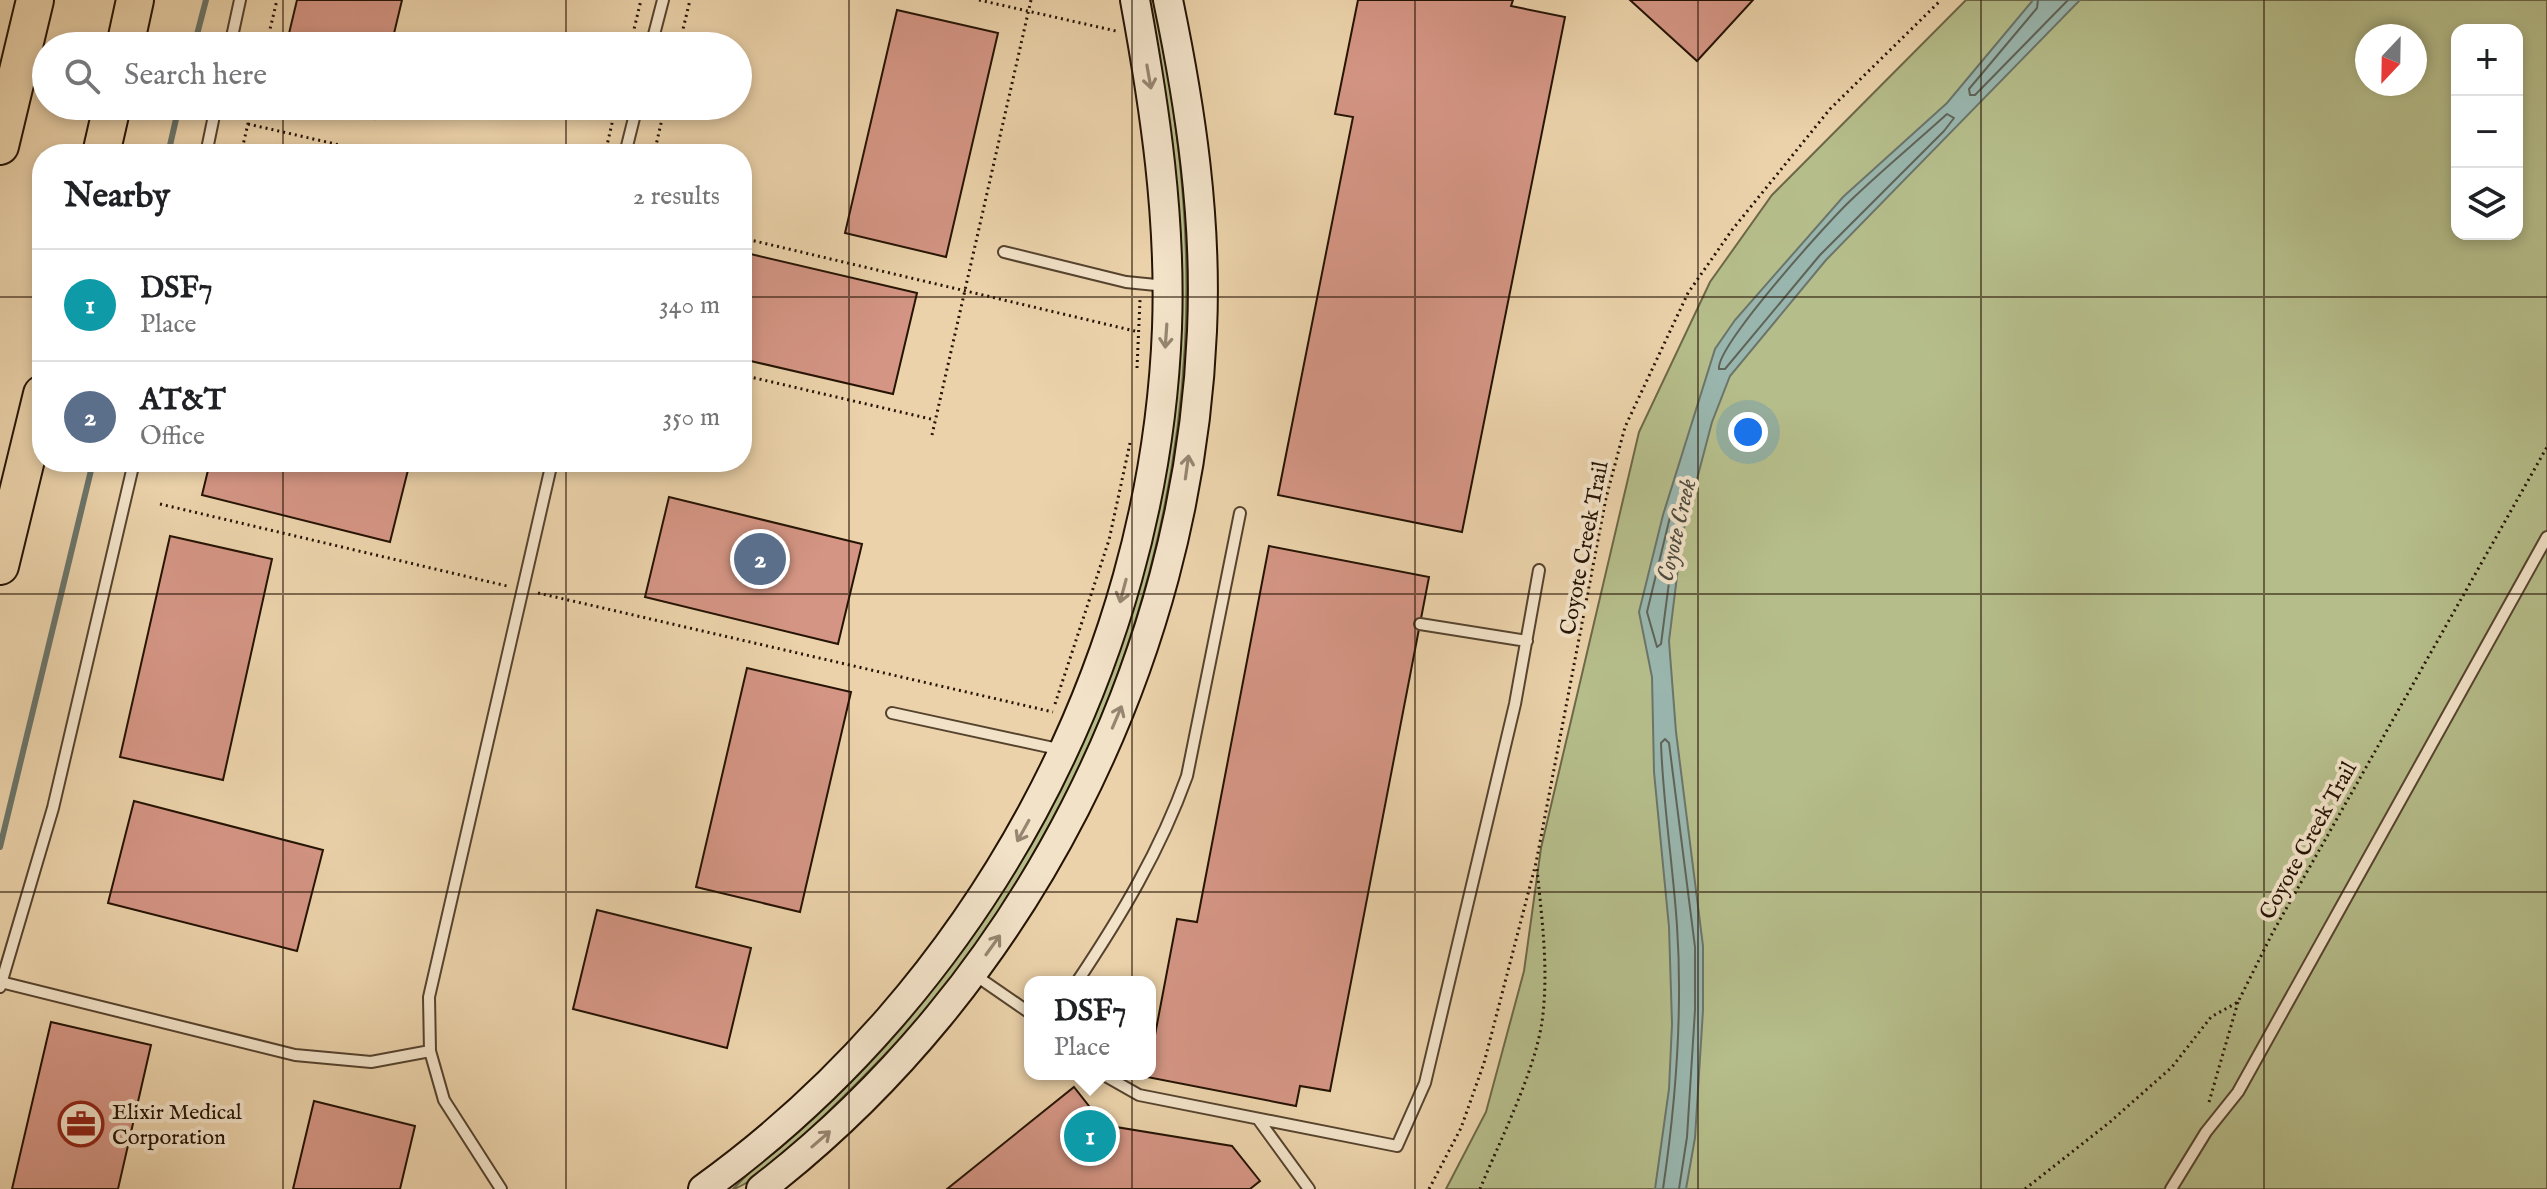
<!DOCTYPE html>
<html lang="en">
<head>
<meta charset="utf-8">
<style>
  :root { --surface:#fff; --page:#f6f6f6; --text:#202124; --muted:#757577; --line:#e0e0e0; --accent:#0f766e }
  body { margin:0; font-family:"IM FELL English",serif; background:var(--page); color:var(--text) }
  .controls { position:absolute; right:24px; top:24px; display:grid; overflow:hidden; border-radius:16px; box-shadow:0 4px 12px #0003 }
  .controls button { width:72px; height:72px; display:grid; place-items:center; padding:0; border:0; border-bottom:2px solid var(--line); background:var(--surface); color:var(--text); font:40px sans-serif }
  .compass { position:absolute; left:2355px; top:24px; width:72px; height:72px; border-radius:50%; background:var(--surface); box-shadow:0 4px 12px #0003; rotate:202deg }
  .you { position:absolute; left:1748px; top:432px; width:28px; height:28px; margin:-20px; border:6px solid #fff; border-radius:50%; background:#1a73e8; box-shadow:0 0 0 12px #1a73e833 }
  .badge { display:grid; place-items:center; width:52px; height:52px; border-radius:50%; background:var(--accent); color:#fff; font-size:26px; font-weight:700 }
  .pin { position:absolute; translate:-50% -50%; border:4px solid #fff; box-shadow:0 2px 8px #0006 }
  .popup { position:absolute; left:1024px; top:976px; width:132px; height:104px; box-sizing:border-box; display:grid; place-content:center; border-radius:16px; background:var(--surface); filter:drop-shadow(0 2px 6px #0005); font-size:26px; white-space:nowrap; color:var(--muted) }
  .popup b { font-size:30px; color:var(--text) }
  .popup::after { content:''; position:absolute; left:50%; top:100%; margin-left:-16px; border:16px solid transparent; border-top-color:var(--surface) }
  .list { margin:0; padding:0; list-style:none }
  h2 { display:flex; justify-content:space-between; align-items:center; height:104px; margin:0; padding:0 32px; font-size:34px }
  h2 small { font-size:26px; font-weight:400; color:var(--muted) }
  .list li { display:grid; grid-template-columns:52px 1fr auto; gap:24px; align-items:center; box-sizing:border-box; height:112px; padding:0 32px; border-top:2px solid var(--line) }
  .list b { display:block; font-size:30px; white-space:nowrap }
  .list p { margin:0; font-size:26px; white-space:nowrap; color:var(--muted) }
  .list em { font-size:26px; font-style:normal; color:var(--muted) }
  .icon { flex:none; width:44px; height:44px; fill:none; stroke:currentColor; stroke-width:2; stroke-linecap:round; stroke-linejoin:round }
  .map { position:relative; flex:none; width:2547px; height:1189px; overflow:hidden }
  .search { position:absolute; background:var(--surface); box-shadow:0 4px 12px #0003; left:32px; top:32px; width:720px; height:88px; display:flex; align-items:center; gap:20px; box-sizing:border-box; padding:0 28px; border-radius:44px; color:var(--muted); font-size:30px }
  .panel { position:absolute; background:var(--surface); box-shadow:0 4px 12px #0003; left:32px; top:144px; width:720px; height:328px; border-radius:32px }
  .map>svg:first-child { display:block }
  .green { fill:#b5bd8a; stroke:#6d6847; stroke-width:2; fill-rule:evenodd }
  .water { fill:#99b6ae; stroke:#6b756a; stroke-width:2 }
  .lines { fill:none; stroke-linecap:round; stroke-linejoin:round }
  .shore { stroke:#5f6459; stroke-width:2 }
  .stream { stroke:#6b756a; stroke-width:6 }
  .building { fill:#d49584; stroke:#251304; stroke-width:2 }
  .service-casing { stroke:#56432e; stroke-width:14 }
  .secondary-casing { stroke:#251304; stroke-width:32 }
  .motorway-casing { stroke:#251304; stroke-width:40 }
  .path { stroke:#251304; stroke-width:3; stroke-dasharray:2 4; stroke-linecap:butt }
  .service { stroke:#f2e2c8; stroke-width:10 }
  .secondary { stroke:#f2e2c8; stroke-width:28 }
  .motorway { stroke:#ebd2aa; stroke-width:36 }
  .oneway { stroke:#968570 }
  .grid { fill:none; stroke:#251304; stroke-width:2; stroke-opacity:0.55 }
  .labels { text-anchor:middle; stroke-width:8; stroke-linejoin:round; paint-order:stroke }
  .street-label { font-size:22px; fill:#251304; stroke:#f2e2c8 }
  .poi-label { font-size:22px; fill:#251304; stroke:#f2e2c8; text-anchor:start }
  .water-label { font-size:24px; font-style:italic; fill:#4e4c40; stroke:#f2e2c8 }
</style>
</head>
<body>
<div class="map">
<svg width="2547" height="1189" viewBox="0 0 2547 1189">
  <rect width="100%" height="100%" fill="#ebd2aa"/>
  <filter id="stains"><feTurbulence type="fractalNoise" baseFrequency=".0025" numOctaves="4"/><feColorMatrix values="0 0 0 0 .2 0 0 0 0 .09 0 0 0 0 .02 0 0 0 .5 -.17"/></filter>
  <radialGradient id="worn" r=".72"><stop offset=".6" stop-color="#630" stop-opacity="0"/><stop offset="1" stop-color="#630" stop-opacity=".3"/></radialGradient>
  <!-- green -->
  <path class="green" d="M1141,0H1153L1157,14C1179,123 1191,233 1185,344C1171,614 1056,887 863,1077C842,1098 757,1185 733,1189L811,1110L1063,769L1169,385Z
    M1966,0H2547V1189H1446L1486,1112L1524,971L1541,848L1639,432L1710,282L1772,195ZM2457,30H2517V234H2457ZM2367,36H2415V84H2367Z"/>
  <!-- water -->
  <path class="water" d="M2033,0H2080L1826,260L1730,376L1712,422L1682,536L1669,641L1676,732L1703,946V1010L1695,1138L1686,1189H1655L1669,1089L1672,1024L1669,927L1654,772L1652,677L1639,612L1663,515L1715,349L1735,320L1843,197L1947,103Z"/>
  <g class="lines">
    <!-- shore -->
    <path class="shore" d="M2038,0L2037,8L1969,89L1970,95H1975L2068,0
      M1947,114L1954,118L1944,131L1820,255L1725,369H1719C1716,346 1827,223 1850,201C1881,171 1915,143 1947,114Z
      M1679,502L1682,507L1675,536L1661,644L1657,647L1647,612L1670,517Z
      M1663,1189C1676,1101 1683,1015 1677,926C1673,865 1663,804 1661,743L1665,739L1669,743L1695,947V1010L1687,1137L1679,1189"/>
    <!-- stream -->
    <path class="stream" d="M194,46L206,0
      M168,154L179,106
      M0,847L93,462"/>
  </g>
  <!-- building -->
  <path class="building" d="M297,0H402L391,46H286Z
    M1358,0H1513L1511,6L1565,17L1462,532L1278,495L1353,117L1335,114Z
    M1630,0H1753L1697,61Z
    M897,10L998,33L946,257L845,233Z
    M321,106H377L374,119Z
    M742,252L917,293L893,394L742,359Z
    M210,462H410L390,542L202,495Z
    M669,497L862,544L838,644L645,597Z
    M170,536L272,559L223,780L120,757Z
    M1269,546L1429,577L1330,1091L1300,1086L1296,1106L1147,1077L1177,919L1197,922Z
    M747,668L851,692L800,912L696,887Z
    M134,801L323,850L297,951L108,903Z
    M597,910L751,948L727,1048L573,1009Z
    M51,1022L151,1045L118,1189H12Z
    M1074,1087L1104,1125L1232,1146L1260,1181L1250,1189H947Z
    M314,1101L415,1126L400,1189H293Z"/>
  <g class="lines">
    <!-- service casing -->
    <g class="service-casing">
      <path id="service" d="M230,46L240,0
        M651,46L663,0
        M206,154L216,106
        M625,154L637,106
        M1004,252L1126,282L1166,286
        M621,462H632
        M1420,624L1527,641
        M892,713L1058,749
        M972,973L1030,1013
        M1,982L295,1055L371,1062L430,1051
        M1077,982C1121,916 1160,851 1187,776L1240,513
        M0,987L53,808L134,462
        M1102,1074L1139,1095L1397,1146L1425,1083L1515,704L1539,570
        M1258,1119L1309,1189
        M501,1189L444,1100L430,1051L429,997L552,462
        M2171,1189L2206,1132L2238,1092L2547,537"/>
    </g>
    <!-- secondary casing -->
    <g class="secondary-casing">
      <path id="secondary" d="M703,1189C977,992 1154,666 1167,328C1171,217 1155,109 1135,0
        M761,1189C1024,986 1188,663 1202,331C1207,219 1191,110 1168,0"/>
    </g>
    <!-- motorway casing -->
    <g class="motorway-casing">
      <path id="motorway" d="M125,46L135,0
        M0,146L35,0
        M101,154L112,106
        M0,566L42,394"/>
    </g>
    <!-- path -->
    <path class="path" d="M979,0L1116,31
      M266,46L277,0
      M630,46L641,0
      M679,46L690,0
      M248,124L379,154
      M241,154L252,106
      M605,154L616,106
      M654,154L665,106
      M742,238L1139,332
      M1137,368L1140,300
      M742,375L935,420
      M932,435L1031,0
      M160,504L507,586
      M538,593L1053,712
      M1055,704L1109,540L1130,443
      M2209,1102L2238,1002
      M1429,1189L1461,1128L1484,1063L1536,863L1606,498L1625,427L1688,293L1732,230L1830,109L1941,0
      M1480,1189C1500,1140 1534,1074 1542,1022C1549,971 1542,920 1537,869
      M2025,1189L2110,1122L2172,1067L2211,1017L2238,1002L2273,932L2547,447"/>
    <!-- service -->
    <use href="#service" class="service"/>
    <!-- secondary -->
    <use href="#secondary" class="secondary"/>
    <!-- motorway -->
    <use href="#motorway" class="motorway"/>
  </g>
  <!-- one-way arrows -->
  <defs><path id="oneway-shaft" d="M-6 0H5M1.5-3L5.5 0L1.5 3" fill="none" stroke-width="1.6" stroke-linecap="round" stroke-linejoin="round" transform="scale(2)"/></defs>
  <g class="oneway">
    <use href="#oneway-shaft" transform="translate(1149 77) rotate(80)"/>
    <use href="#oneway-shaft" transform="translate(1166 336) rotate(94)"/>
    <use href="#oneway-shaft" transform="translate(1187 467) rotate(-82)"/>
    <use href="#oneway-shaft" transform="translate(1123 591) rotate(105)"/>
    <use href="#oneway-shaft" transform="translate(1117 717) rotate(-67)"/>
    <use href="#oneway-shaft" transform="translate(1023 831) rotate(119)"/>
    <use href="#oneway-shaft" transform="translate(993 945) rotate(-54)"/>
    <use href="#oneway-shaft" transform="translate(821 1139) rotate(-41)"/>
  </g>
  <!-- grid -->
  <path class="grid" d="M283,0V46M566,0V46M849,0V1189M1132,0V1189M1415,0V1189M1698,0V1189M1981,0V1189M2264,0V1189M283,106V154M566,106V154M0,297H42M742,297H2547M283,462V1189M566,462V1189M0,594H2547M0,892H2547"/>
  <!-- icons -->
  <defs>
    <g id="office-ring" transform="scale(2.3)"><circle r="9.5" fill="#f2e2c8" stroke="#8f2418" stroke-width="1.5"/><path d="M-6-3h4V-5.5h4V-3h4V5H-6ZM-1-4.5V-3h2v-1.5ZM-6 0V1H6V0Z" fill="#8f2418"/></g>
  </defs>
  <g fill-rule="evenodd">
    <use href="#office-ring" x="81" y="1124"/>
  </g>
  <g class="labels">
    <!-- street labels -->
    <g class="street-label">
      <text transform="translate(1583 548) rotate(-79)" y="8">Coyote Creek Trail</text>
      <text transform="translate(2307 840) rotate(-61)" y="8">Coyote Creek Trail</text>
    </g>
    <!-- poi labels -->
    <g class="poi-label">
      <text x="112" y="1119">Elixir Medical<tspan x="112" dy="25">Corporation</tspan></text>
    </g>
    <!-- water labels -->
    <g class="water-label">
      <text transform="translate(1676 530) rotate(-77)" y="8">Coyote Creek</text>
    </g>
  </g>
  <rect width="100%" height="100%" filter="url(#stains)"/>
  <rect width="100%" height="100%" fill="url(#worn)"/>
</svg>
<div class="controls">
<button>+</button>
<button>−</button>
<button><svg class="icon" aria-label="layers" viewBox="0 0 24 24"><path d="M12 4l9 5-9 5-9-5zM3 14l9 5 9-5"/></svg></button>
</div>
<svg class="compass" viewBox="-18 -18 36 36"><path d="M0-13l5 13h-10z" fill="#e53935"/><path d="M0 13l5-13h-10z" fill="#757577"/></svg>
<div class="you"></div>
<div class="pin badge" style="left:1090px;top:1136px;background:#0f9aa8">1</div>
<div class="popup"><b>DSF7</b>Place</div>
<div class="pin badge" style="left:760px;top:559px;background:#5c6f8a">2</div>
<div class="search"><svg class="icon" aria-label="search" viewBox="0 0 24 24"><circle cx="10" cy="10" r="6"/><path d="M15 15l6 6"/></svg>Search here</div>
<section class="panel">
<h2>Nearby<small>2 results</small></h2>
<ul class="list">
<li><span class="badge" style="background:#0f9aa8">1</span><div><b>DSF7</b><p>Place</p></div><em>340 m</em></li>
<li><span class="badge" style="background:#5c6f8a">2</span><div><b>AT&amp;T</b><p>Office</p></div><em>350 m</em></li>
</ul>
</section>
</div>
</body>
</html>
